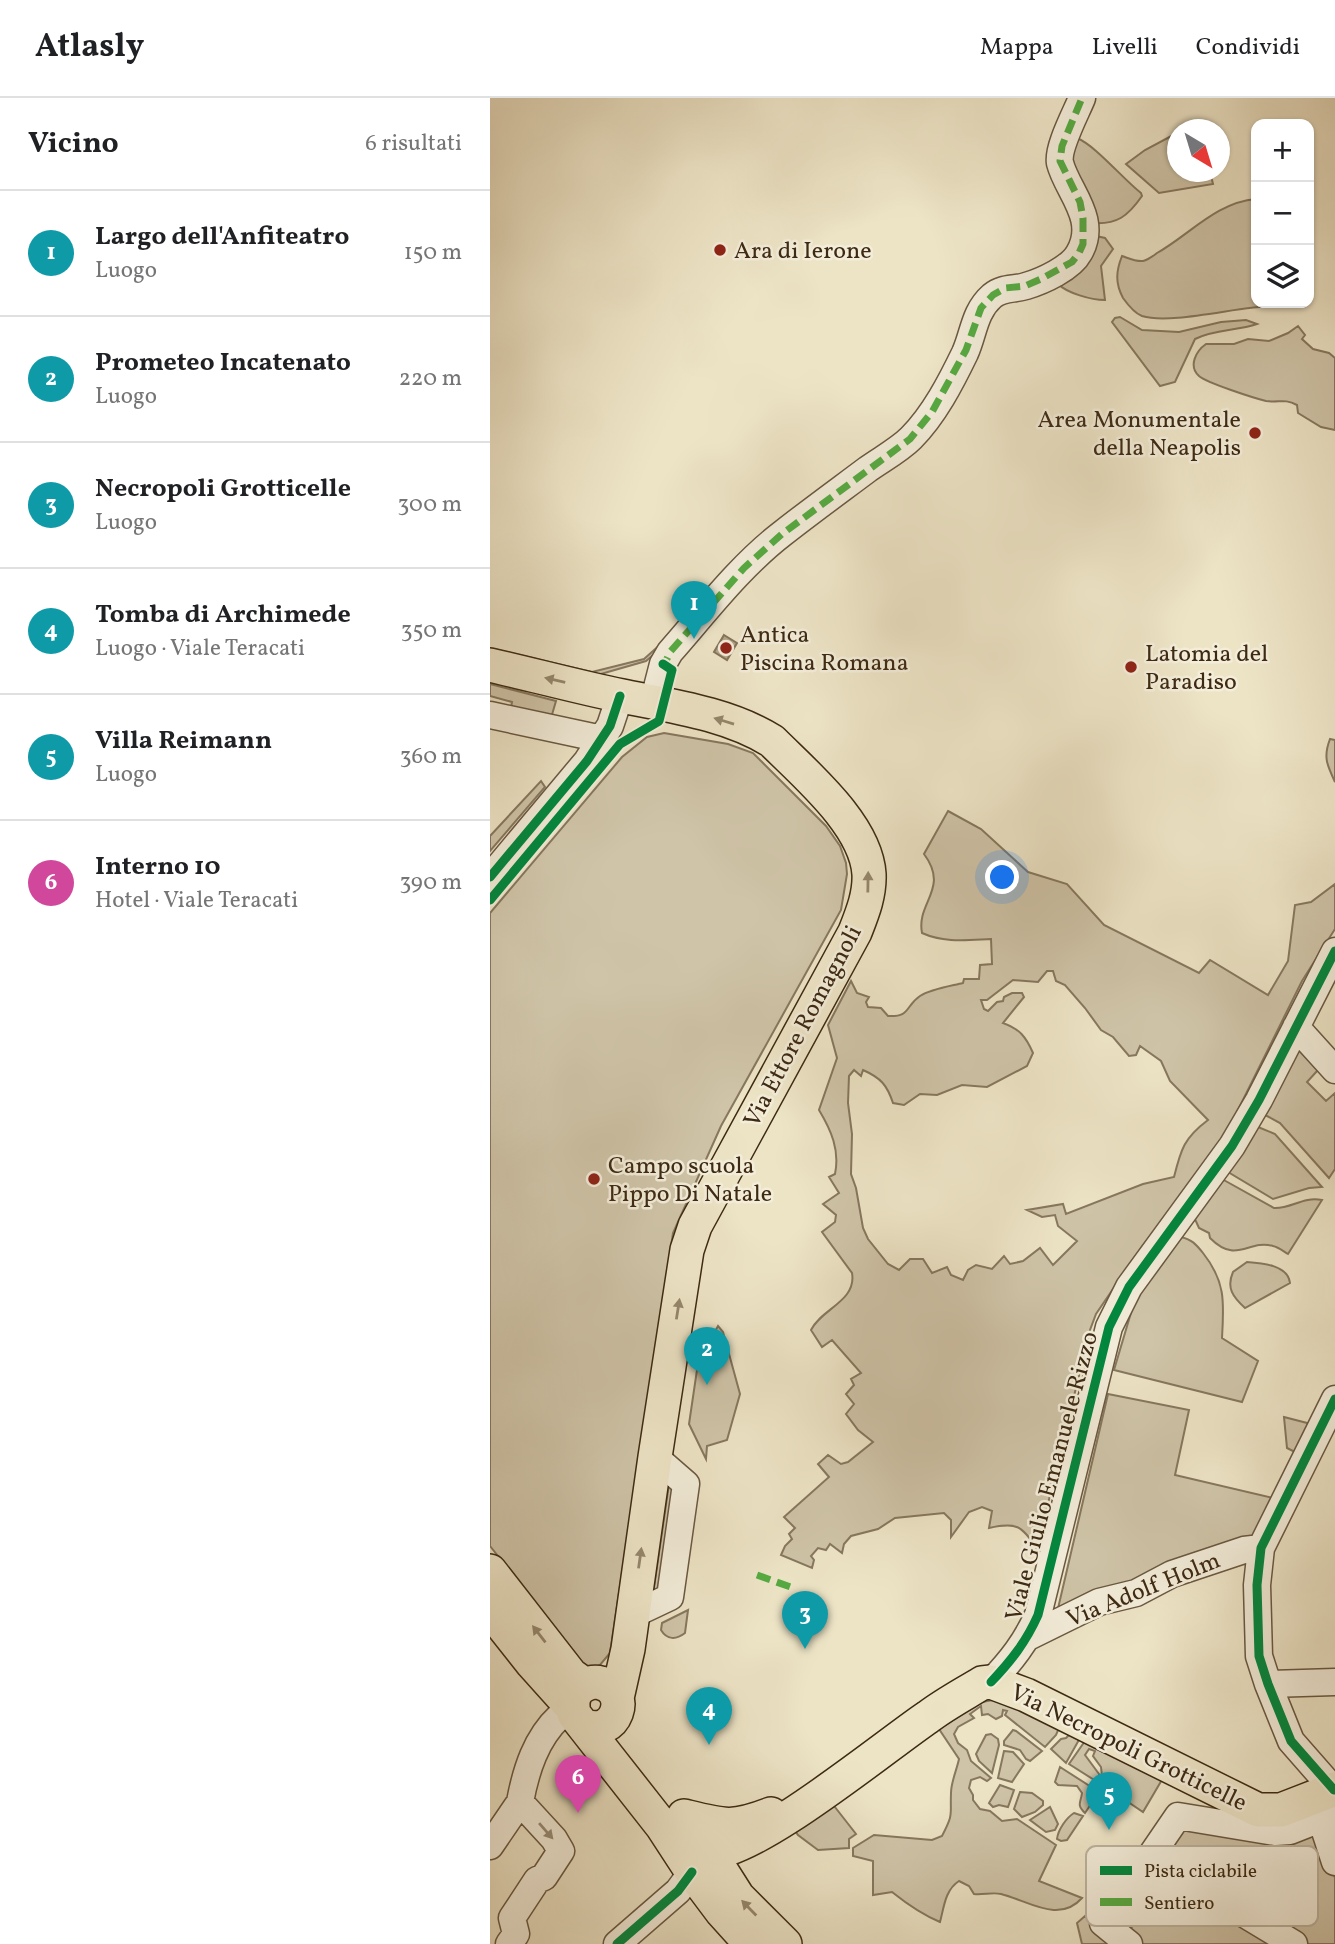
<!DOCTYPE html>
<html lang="it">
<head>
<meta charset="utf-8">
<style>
  :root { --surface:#fff; --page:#f6f6f6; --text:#202124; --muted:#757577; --line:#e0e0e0; --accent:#8f2418 }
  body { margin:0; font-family:Vollkorn,serif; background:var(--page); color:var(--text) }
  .controls { position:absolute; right:21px; top:21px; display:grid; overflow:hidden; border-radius:14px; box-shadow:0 2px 5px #0004 }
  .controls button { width:63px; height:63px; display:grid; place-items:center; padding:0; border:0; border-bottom:2px solid var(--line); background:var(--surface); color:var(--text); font:35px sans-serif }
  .compass { position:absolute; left:677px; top:21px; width:63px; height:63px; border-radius:50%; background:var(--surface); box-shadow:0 2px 5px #0004; rotate:142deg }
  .you { position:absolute; left:513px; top:780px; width:24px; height:24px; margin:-18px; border:5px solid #fff; border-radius:50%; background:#1a73e8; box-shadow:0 0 0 10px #1a73e833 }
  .badge { display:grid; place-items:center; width:46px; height:46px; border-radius:50%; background:var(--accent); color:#fff; font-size:23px; font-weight:700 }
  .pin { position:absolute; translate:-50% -58px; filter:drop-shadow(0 2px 4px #0008) }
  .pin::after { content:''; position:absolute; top:37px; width:24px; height:21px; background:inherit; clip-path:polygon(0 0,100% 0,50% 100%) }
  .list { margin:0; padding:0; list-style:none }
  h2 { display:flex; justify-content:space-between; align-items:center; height:91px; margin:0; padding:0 28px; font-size:30px }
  h2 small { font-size:23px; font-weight:400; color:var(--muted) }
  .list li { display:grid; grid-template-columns:46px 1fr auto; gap:21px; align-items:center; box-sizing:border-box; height:126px; padding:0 28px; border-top:2px solid var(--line) }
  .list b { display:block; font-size:26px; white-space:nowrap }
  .list p { margin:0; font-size:23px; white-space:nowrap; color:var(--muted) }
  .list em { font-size:23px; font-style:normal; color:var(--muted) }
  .icon { flex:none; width:38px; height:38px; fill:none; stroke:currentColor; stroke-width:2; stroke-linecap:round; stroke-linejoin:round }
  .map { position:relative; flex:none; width:845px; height:1846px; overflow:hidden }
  header { display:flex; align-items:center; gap:42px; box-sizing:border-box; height:98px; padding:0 35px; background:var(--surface); border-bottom:2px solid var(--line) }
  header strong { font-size:33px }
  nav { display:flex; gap:38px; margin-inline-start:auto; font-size:24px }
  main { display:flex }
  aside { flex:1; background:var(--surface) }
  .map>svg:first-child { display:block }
  .green { fill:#cfc4a8; stroke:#86775e; stroke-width:2; fill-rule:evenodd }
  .water { fill:#b1a589; stroke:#83745a; stroke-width:2 }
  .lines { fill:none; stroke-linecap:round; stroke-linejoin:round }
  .minor-casing { stroke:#695840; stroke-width:29 }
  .major-casing { stroke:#3d2a13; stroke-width:36 }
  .minor { stroke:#f3edda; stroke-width:26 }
  .major { stroke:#ede4c6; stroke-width:33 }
  .quiet { stroke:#55ab42; stroke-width:7; stroke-dasharray:14 7; stroke-linecap:butt }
  .cycleway-casing { stroke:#f3edda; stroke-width:13 }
  .cycleway { stroke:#00873e; stroke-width:9 }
  .oneway { fill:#95876c }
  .oneway2 { fill:#988c76 }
  .poi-dot { fill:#8f2418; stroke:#f3edda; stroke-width:2.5 }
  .labels { text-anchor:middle; stroke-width:5; stroke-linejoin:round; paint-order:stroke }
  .poi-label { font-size:24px; fill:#3d2a13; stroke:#f3edda; text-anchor:start }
  .street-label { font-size:24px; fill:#3d2a13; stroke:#f3edda }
  .key { fill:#f3edda; stroke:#bcb29e; stroke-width:2 }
  .key-label { font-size:19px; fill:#3d2a13 }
</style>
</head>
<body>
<header>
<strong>Atlasly</strong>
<nav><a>Mappa</a><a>Livelli</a><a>Condividi</a></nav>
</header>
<main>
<aside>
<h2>Vicino<small>6 risultati</small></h2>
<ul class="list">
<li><span class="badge" style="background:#0f9aa8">1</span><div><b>Largo dell'Anfiteatro</b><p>Luogo</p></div><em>150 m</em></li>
<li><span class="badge" style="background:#0f9aa8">2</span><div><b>Prometeo Incatenato</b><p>Luogo</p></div><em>220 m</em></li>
<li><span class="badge" style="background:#0f9aa8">3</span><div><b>Necropoli Grotticelle</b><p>Luogo</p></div><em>300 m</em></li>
<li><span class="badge" style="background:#0f9aa8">4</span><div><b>Tomba di Archimede</b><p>Luogo · Viale Teracati</p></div><em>350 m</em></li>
<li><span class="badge" style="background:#0f9aa8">5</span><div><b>Villa Reimann</b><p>Luogo</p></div><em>360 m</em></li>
<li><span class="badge" style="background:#d1479c">6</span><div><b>Interno 10</b><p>Hotel · Viale Teracati</p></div><em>390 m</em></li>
</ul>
</aside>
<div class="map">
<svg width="845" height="1846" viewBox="0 0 845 1846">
  <rect width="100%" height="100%" fill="#ede4c6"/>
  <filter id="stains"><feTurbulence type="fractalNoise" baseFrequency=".00286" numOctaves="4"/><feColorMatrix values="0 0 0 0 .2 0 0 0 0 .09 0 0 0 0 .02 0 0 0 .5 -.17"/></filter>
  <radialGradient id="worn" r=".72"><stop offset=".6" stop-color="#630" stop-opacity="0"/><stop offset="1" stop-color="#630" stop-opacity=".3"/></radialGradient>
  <!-- green -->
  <path class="green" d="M687,35L688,74H720L723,86L669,95L636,66L655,52Z
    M587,40C606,48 632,80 651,95L652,98C638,118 627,127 602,125L576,52Z
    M766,101V205H781L783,208C750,208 681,227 652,218C644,215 638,207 633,200C625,185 626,173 632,158C638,160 646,164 653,163C658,162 663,158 667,155C699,137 727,104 766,101Z
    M606,138L615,140L623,151L611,168L615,202C601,202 577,195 568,186Z
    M630,219L652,232L689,234L731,224L756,222L767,226C747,233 724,231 705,241L685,284L670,288L622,224L625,220Z
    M808,228L815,237L812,241L823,251L839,255L845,260V332L831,329L808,315L807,307C794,300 789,305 776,303C764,300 717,285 709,278C698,268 706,253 716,246H744L758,241L779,243L798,235Z
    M172,545L174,548L156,563L104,578L0,554V550L102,574L154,561Z
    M0,586L66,603L61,620L21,610L22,604L0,598Z
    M174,635L238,646L263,655L336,728L350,748L356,765L357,776L351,812L231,1028L183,1135L120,1555L110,1567L101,1571L93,1565L0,1448V815L132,659L157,639Z
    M840,641L845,642V684C837,667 833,659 840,641Z
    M51,683L55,689L0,753V738Z
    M458,713L491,731L538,774L577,786L614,827L709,875L720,862L778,897L798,863L805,807L821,804L845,786V831L812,883L737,1034L690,1101L651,1150L606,1216L600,1232L547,1451C532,1427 526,1424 499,1430L502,1413L492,1409L479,1414L461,1439V1422L454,1415L405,1420L388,1431L361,1438L354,1446L352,1455L340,1446L336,1452L328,1450L321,1458L324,1462L322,1470L291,1457L295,1448L302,1441L299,1436L305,1430L294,1419L339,1379L328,1366L338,1357L351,1366L358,1364L383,1344L368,1332L356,1316L364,1306L356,1296L364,1287L361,1281L371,1275L342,1242L332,1249L321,1232C331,1211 367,1203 362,1175L332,1134L345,1124L346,1117L333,1106L349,1095L339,1079L345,1076C350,1052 341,1032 329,1012L347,960L338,927L361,883L367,895L379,899L376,904L378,909L391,910L398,918C421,919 415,908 430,898C441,891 461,888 473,885L474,881H489L490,867L502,866L501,841C477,842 454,845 432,835C426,804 460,791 434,756ZM557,873H563L566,883L575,887L595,910L611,932L623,939L639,958L646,957L650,948L671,963L680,983L718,1022C694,1040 691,1051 684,1079L653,1086L576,1116L573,1106L537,1112L552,1119L565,1117L568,1128L587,1143L563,1167L550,1150L533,1163L520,1166L514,1158L502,1171L486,1167L478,1172L473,1182L461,1177L457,1169L442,1175L433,1161H420L409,1172L398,1166L378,1141L373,1130L366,1090L361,1076L362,1036L358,1005L359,978L364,972L371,978L373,972C391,980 397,987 403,1005L414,1007L430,996L447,997L472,987L497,989L537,968L543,955C536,939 530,931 513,925L534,899L532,895H522L514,899L513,903L507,904L498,913L494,911L491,902H497L523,882L548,884Z
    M809,952L828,972L817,984L836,1003L845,995V1071L839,1080L790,1025L775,1017Z
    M768,1029L785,1036L832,1089L819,1090L783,1101L738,1074Z
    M732,1081L784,1110C801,1111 813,1098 832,1102L798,1156C793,1153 788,1149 783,1148C758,1141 747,1167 720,1140L719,1135L709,1130L704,1119Z
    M691,1139C702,1142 705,1145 713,1155C736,1184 734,1205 732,1240L768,1263L752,1304L624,1272L643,1208L652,1192Z
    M757,1164C772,1165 798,1167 800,1185L755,1210C743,1199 736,1190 743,1174Z
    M228,1228L233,1234L250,1296L237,1342L217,1348L216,1361L199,1326L208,1265Z
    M618,1296L699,1312L685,1377L787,1401L762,1441L566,1519Z
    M794,1319L821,1326L809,1356L797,1350Z
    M179,1386L183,1389L168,1500L162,1503Z
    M198,1512L195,1535C186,1542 177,1542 171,1532L172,1525Z
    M503,1602L516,1605L569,1630L566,1637L555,1649L515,1617L517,1613L513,1612L512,1618L506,1621L498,1616L492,1617L491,1608L480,1616L484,1620L468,1629L464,1636L468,1645L477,1652L481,1663L501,1680L497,1683L490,1679L481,1682L479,1690L483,1697V1702L490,1711L500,1713L512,1723L527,1721L566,1747L549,1783L592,1800C569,1826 539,1803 511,1796C503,1794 493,1797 484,1796L479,1788L469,1783C455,1792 454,1809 450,1824C433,1817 417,1806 402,1794L383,1797V1763L363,1758V1750L384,1737L442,1742L452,1738C464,1715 460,1718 461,1695C461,1684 467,1671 469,1661L449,1631L492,1604Z
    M523,1632L526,1633L552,1653L540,1663L536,1661L530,1652L514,1647V1643Z
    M501,1636L508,1641L509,1647L502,1675L489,1663L486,1656L496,1637Z
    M580,1636L590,1640L576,1665L561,1651L571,1641L576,1640Z
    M595,1643L673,1680L653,1714L613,1687L611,1669L603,1658L605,1653L599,1651L595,1657L609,1676V1685L579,1666Z
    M514,1653L523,1654L534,1666L522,1684L508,1680Z
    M570,1669L609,1694L595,1715C586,1706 591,1705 592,1695L587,1688L568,1687L565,1684Z
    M510,1687L524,1692L518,1709L509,1707L503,1709L499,1705Z
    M530,1694L542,1695L553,1703V1707L545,1714L532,1719L524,1711Z
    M341,1704L366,1736L359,1741V1750L328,1752L308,1737L303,1730Z
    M560,1709L568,1726L565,1732L556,1734L540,1722Z
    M584,1715L593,1718L577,1742L571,1743L567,1741C568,1732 576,1720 584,1715Z
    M690,1726L827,1729L845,1780V1846H814L668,1759Z
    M660,1769L794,1846H647L636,1838L647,1821L642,1817L631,1834L599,1813L628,1771L649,1785Z
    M595,1818L631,1846H592L587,1825Z"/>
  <!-- water -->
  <path class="water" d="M234,537L247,545L237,562L224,554Z"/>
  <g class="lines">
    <!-- minor casing -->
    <g class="minor-casing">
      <path id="minor" d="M163,605L173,566L180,554C216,513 250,468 293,435C321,413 350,392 378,371C392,361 409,352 421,340C444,317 461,284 475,255C484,235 484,214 502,198C513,189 523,192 536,188C553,183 581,170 589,155C609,121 577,93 570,65C567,50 586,15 592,0
        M0,617L112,641
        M0,779L97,663L120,628L130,598
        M806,929L845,972
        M142,1517L180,1499L196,1386L165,1359
        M538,1539L609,1504L646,1495L682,1476L754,1452L771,1450
        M501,1584C521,1563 536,1544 548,1517L619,1229L639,1189L742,1048L769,1002L845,853
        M778,1586L845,1584
        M844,1692L801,1643L778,1586L769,1558L767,1487L771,1450L845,1301
        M30,1704C36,1672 46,1640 70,1618L84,1616
        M832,1705L834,1730L845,1764
        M0,1748L30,1704L64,1741L71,1753L54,1779L47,1782L22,1820L26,1836L19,1846
        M613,1825L639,1846
        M127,1846L188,1793L202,1774
        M804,1846L660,1759L688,1718L785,1734L800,1733L833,1720"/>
    </g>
    <!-- major casing -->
    <g class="major-casing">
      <path id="major" d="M0,567C44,577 88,589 132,598C182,608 239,616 282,643C316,677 376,727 379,776C380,797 372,816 365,834L205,1128L197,1152L165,1359L138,1551L127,1600
        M0,1473L81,1577L95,1587
        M0,1512L42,1565L77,1604
        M93,1627C127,1642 142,1593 111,1585C104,1583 95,1585 90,1590C82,1597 82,1606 84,1616L172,1728L202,1774L232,1814L261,1846
        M194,1718C234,1728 242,1731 281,1716
        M172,1728C186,1739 199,1754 217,1755C262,1758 395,1648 438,1619C455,1606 474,1596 492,1585L501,1584L536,1597L768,1712H791L845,1691
        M210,1739L248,1799L295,1846"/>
    </g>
    <!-- minor -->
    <use href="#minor" class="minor"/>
    <!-- major -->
    <use href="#major" class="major"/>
    <!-- quiet -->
    <path class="quiet" d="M172,572L180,554L254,470L292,436L420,341L442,314L476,252L491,210L503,197L515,190L535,188L551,181L582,164L589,155L593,146V120L590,104L570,63L572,48L592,0
      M267,1477L306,1491"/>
    <!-- cycleway casing -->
    <g class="cycleway-casing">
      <path id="cycleway" d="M0,779L97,663L120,628L130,598
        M0,802L130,646L169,623L182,572L173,566
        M501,1584C521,1563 536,1544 548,1517L619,1229L639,1189L742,1048L769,1002L845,853
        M844,1692L801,1643L778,1586L769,1558L767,1487L771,1450L845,1301
        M127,1846L188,1793L202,1774"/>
    </g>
    <!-- cycleway -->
    <use href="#cycleway" class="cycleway"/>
  </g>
  <!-- one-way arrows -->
  <defs><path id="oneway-solid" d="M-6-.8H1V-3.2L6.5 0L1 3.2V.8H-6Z" transform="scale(1.75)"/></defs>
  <g class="oneway">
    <use href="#oneway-solid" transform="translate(65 582) rotate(-167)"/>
    <use href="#oneway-solid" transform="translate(234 623) rotate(-163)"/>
    <use href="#oneway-solid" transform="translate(378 784) rotate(-89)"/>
    <use href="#oneway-solid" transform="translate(188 1211) rotate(-81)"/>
    <use href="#oneway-solid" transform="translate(150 1460) rotate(-82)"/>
    <use href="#oneway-solid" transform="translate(49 1536) rotate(-128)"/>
    <use href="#oneway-solid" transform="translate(259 1810) rotate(-134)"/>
  </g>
  <use class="oneway2" href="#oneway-solid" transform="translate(56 1733) rotate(49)"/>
  <!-- markers -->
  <g class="poi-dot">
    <circle cx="230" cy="152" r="7"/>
    <circle cx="765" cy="335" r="7"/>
    <circle cx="236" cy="550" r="7"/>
    <circle cx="641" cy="569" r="7"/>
    <circle cx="104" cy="1081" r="7"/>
  </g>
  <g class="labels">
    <!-- poi labels -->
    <g class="poi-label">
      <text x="244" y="160">Ara di Ierone</text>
      <text x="751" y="329" text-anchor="end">Area Monumentale<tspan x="751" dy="28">della Neapolis</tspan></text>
      <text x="250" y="544">Antica<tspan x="250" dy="28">Piscina Romana</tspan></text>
      <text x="655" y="563">Latomia del<tspan x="655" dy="28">Paradiso</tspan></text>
      <text x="118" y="1075">Campo scuola<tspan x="118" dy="28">Pippo Di Natale</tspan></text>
    </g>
    <!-- street labels -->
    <g class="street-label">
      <text transform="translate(312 928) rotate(-62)" y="8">Via Ettore Romagnoli</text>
      <text transform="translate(561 1378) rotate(-75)" y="8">Viale Giulio Emanuele Rizzo</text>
      <text transform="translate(653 1491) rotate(-22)" y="8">Via Adolf Holm</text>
      <text transform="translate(639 1649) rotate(26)" y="8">Via Necropoli Grotticelle</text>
    </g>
  </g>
  <!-- legend -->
  <rect x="596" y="1748" width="232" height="80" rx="10" class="key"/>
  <rect x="610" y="1768" width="32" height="9" fill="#00873e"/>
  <rect x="610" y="1800" width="32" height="8" fill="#55ab42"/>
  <g class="key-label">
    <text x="654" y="1779">Pista ciclabile</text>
    <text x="654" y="1811">Sentiero</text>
  </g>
  <rect width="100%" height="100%" filter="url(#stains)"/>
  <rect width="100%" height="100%" fill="url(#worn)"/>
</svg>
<div class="controls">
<button>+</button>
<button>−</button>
<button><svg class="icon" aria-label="layers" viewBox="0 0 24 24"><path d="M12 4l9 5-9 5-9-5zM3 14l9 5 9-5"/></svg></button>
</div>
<svg class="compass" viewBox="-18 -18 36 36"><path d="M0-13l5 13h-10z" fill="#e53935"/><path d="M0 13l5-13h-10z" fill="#757577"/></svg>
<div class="you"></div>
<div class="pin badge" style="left:204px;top:541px;background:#0f9aa8">1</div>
<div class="pin badge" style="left:217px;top:1287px;background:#0f9aa8">2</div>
<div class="pin badge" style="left:315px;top:1551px;background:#0f9aa8">3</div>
<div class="pin badge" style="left:219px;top:1647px;background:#0f9aa8">4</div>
<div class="pin badge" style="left:619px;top:1732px;background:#0f9aa8">5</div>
<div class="pin badge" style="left:88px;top:1715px;background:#d1479c">6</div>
</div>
</main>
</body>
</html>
